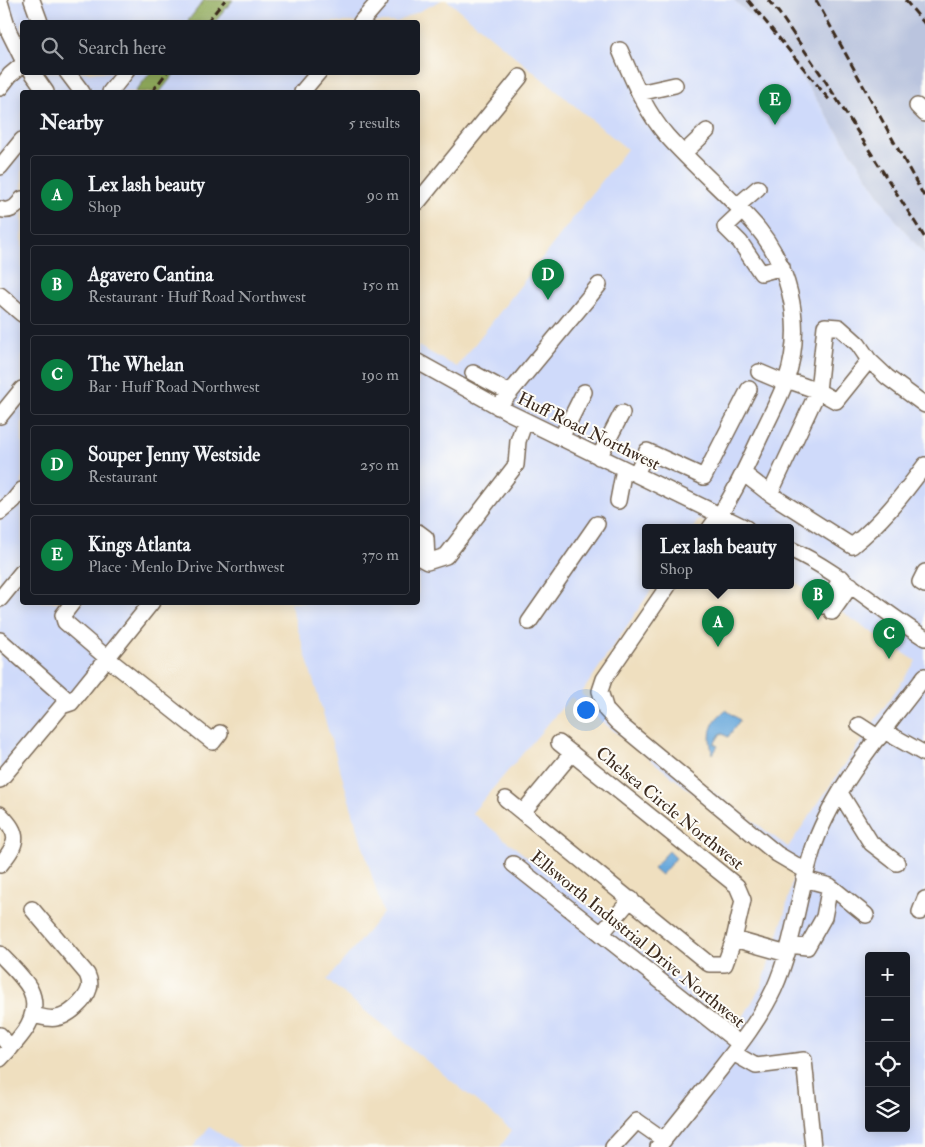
<!DOCTYPE html>
<html lang="en">
<head>
<meta charset="utf-8">
<style>
  :root { --surface:#171b24; --page:#242831; --text:#f1f3f6; --muted:#9ea1a6; --line:#363941; --accent:#0b8043 }
  body { margin:0; font-family:"IM FELL Double Pica",serif; background:var(--page); color:var(--text) }
  .controls { position:absolute; right:15px; bottom:15px; display:grid; overflow:hidden; border-radius:5px; box-shadow:0 2px 12px #0003 }
  .controls button { width:45px; height:45px; display:grid; place-items:center; padding:0; border:0; border-bottom:1px solid var(--line); background:var(--surface); color:var(--text); font:25px sans-serif }
  .you { position:absolute; left:585px; top:709px; width:18px; height:18px; margin:-12px; border:4px solid #fff; border-radius:50%; background:#1a73e8; box-shadow:0 0 0 8px #1a73e833 }
  .badge { display:grid; place-items:center; width:32px; height:32px; border-radius:50%; background:var(--accent); color:#fff; font-size:16px; font-weight:700 }
  .pin { position:absolute; translate:-50% -41px; filter:drop-shadow(0 1px 2px #0008) }
  .pin::after { content:''; position:absolute; top:26px; width:18px; height:15px; background:inherit; clip-path:polygon(0 0,100% 0,50% 100%) }
  .popup { position:absolute; left:642px; top:524px; width:152px; height:65px; box-sizing:border-box; display:grid; place-content:center; border-radius:5px; background:var(--surface); filter:drop-shadow(0 1px 4px #0005); font-size:16px; white-space:nowrap; color:var(--muted) }
  .popup b { font-size:19px; color:var(--text) }
  .popup::after { content:''; position:absolute; left:50%; top:100%; margin-left:-10px; border:10px solid transparent; border-top-color:var(--surface) }
  .list { margin:0; padding:0; list-style:none }
  h2 { display:flex; justify-content:space-between; align-items:center; height:65px; margin:0; padding:0 20px; font-size:21px }
  h2 small { font-size:16px; font-weight:400; color:var(--muted) }
  .list li { display:grid; grid-template-columns:32px 1fr auto; gap:15px; align-items:center; box-sizing:border-box; height:80px; margin:0 10px 10px; padding:0 10px; border:1px solid var(--line); border-radius:5px }
  .list b { display:block; font-size:19px; white-space:nowrap }
  .list p { margin:0; font-size:16px; white-space:nowrap; color:var(--muted) }
  .list em { font-size:16px; font-style:normal; color:var(--muted) }
  .icon { flex:none; width:28px; height:28px; fill:none; stroke:currentColor; stroke-width:2; stroke-linecap:round; stroke-linejoin:round }
  .map { position:relative; flex:none; width:925px; height:1147px; overflow:hidden }
  .search { position:absolute; background:var(--surface); box-shadow:0 2px 12px #0003; left:20px; top:20px; width:400px; height:55px; display:flex; align-items:center; gap:12px; box-sizing:border-box; padding:0 18px; border-radius:5px; color:var(--muted); font-size:19px }
  .panel { position:absolute; background:var(--surface); box-shadow:0 2px 12px #0003; left:20px; top:90px; width:400px; height:515px; border-radius:5px }
  .map>svg:first-child { display:block }
  .built { fill:#cfdafa; fill-rule:evenodd }
  .industrial { fill:#bac4de }
  .forest { fill:#90aa5c; stroke:#666a3d }
  .water { fill:#69a9dc; stroke:#526a7d }
  .lines { fill:none; stroke-linecap:round; stroke-linejoin:round }
  .minor-casing { stroke:#7a6956; stroke-width:18 }
  .minor { stroke:#fff; stroke-width:15 }
  .rail { stroke:#3b2a1e; stroke-width:3; stroke-dasharray:8 4; stroke-linecap:butt }
  .labels { text-anchor:middle; stroke-width:4; stroke-linejoin:round; paint-order:stroke }
  .street-label { font-size:18px; fill:#3b2a1e; stroke:#fdfcf7 }
</style>
</head>
<body>
<div class="map">
<svg width="925" height="1147" viewBox="0 0 925 1147">
  <rect width="100%" height="100%" fill="#fdfcf7"/>
  <filter id="ink" filterUnits="userSpaceOnUse"><feTurbulence type="fractalNoise" baseFrequency=".02" numOctaves="2"/><feDisplacementMap in="SourceGraphic" scale="10" xChannelSelector="R" yChannelSelector="G"/><feConvolveMatrix kernelMatrix="1 2 1 2 8 2 1 2 1" color-interpolation-filters="sRGB"/></filter>
  <filter id="wash" filterUnits="userSpaceOnUse"><feTurbulence type="fractalNoise" baseFrequency=".0096" numOctaves="4" result="noise"/><feDisplacementMap in="SourceGraphic" scale="20" xChannelSelector="R" yChannelSelector="G"/><feGaussianBlur stdDeviation="1.12" result="paint"/><feColorMatrix in="noise" values="0 0 0 0 0 0 0 0 0 0 0 0 0 0 0 0 0 1.4 0 .05"/><feComposite in="paint" operator="in"/></filter>
  <g filter="url(#wash)">
    <rect width="100%" height="100%" fill="#efdfbf"/>
    <!-- built -->
    <path class="built" d="M0,0H442L397,22H22V72L326,73L310,92H22V602L149,603L0,778Z
      M447,0H734L778,41L895,219L925,255V1147H500L512,1130L327,980L383,913L290,603L418,602V346L457,367L627,149ZM699,519L714,528H790L791,579L916,661L788,847L581,694L654,586H646V528H693ZM571,697L794,873L784,916L762,985L738,1026L472,813ZM869,956H906V1128H869Z
      M209,1127L241,1147H193Z"/>
    <!-- industrial -->
    <path class="industrial" d="M734,0H925V255L895,219L778,41Z"/>
    <!-- forest -->
    <path class="forest" d="M204,0H233L215,22H187Z
      M150,73V72L175,73L160,92H135Z"/>
    <!-- water -->
    <path class="water" d="M726,710L740,720L728,737L721,733L714,744L718,746L713,754C707,736 710,721 726,710Z
      M669,851L676,858L661,875L653,868Z"/>
  </g>
  <g filter="url(#ink)">
    <g class="lines">
      <!-- minor casing -->
      <g class="minor-casing">
        <path id="minor" d="M32,0L40,22
          M0,2L9,32L22,58
          M361,22L380,0
          M620,50C633,80 645,111 667,136C692,164 721,189 747,216C789,259 806,323 786,381C780,397 772,413 764,429C748,462 733,499 710,528
          M32,72L46,92
          M67,72L82,92
          M0,88L10,75L22,65
          M110,92L126,72
          M302,92L319,72
          M639,93L675,85
          M917,106L925,114
          M684,153L707,131
          M0,167L22,140
          M418,202L520,77
          M737,206L758,188
          M0,209C9,213 17,207 22,199
          M742,211L725,227L740,242L761,273L782,267
          M0,295L22,314
          M869,360L836,401L818,391L825,326L839,327L858,344L869,360L887,377L925,405
          M418,362L508,412L746,528
          M759,372L785,383
          M473,373L510,393
          M498,407L599,285
          M0,416L22,389
          M561,438L584,392
          M599,457L622,413
          M743,473L770,494L852,546C881,523 903,495 925,465
          M636,474L647,451L704,477L749,389
          M770,494L818,391L787,380
          M618,501L624,469
          M0,512L13,501L22,490
          M418,532L426,538L427,562
          M790,549C840,572 879,610 925,638
          M418,557L427,562L446,556L516,465L518,441L525,421
          M925,572L920,582L925,585
          M668,586L604,679L600,691L606,710L617,722L777,854L806,871
          M0,599L22,572
          M73,602L63,615L65,622L107,658L213,742L220,733
          M823,606L842,578
          M832,612L851,585
          M529,622L597,524
          M0,640L71,703
          M859,725L879,738
          M884,731L925,754
          M0,780L62,706L71,703L152,602
          M840,793L871,843L897,863
          M506,799L709,964H725L734,939L743,900L737,886L559,743
          M523,812L572,753
          M0,814C21,835 18,843 0,865
          M513,864L740,1044
          M804,879L830,886L866,915
          M920,912L925,899
          M601,934L631,899
          M734,939L787,954
          M789,945L807,947L824,917L830,886
          M0,954C10,965 23,976 30,989C44,1017 17,1041 0,1059
          M32,1015C40,1016 49,1020 56,1018C68,1017 86,1000 89,989C91,983 89,979 87,974L32,909
          M0,1035L11,1048
          M733,1053L756,1066L804,1060L813,1147
          M613,1147L637,1121L664,1140
          M658,1147C677,1123 696,1100 715,1076C737,1048 759,1021 774,989C795,942 798,891 815,843C837,783 887,727 925,676"/>
      </g>
      <!-- minor -->
      <use href="#minor" class="minor"/>
      <!-- rail -->
      <path class="rail" d="M748,0L831,102
        M768,0L779,13L824,79L925,238
        M816,0L925,198
        M905,0L925,24
        M207,22L225,0
        M152,92L167,72"/>
    </g>
  </g>
  <g class="labels">
    <!-- street labels -->
    <g class="street-label">
      <text transform="translate(589 431) rotate(26)" y="6">Huff Road Northwest</text>
      <text transform="translate(670 808) rotate(39)" y="6">Chelsea Circle Northwest</text>
      <text transform="translate(638 939) rotate(39)" y="6">Ellsworth Industrial Drive Northwest</text>
    </g>
  </g>
</svg>
<div class="controls">
<button>+</button>
<button>−</button>
<button><svg class="icon" aria-label="locate" viewBox="0 0 24 24"><circle cx="12" cy="12" r="6"/><path d="M12 2v4M12 18v4M2 12h4M18 12h4"/></svg></button>
<button><svg class="icon" aria-label="layers" viewBox="0 0 24 24"><path d="M12 4l9 5-9 5-9-5zM3 14l9 5 9-5"/></svg></button>
</div>
<div class="you"></div>
<div class="pin badge" style="left:718px;top:647px">A</div>
<div class="popup"><b>Lex lash beauty</b>Shop</div>
<div class="pin badge" style="left:818px;top:620px">B</div>
<div class="pin badge" style="left:889px;top:659px">C</div>
<div class="pin badge" style="left:548px;top:300px">D</div>
<div class="pin badge" style="left:775px;top:125px">E</div>
<div class="search"><svg class="icon" aria-label="search" viewBox="0 0 24 24"><circle cx="10" cy="10" r="6"/><path d="M15 15l6 6"/></svg>Search here</div>
<section class="panel">
<h2>Nearby<small>5 results</small></h2>
<ul class="list">
<li><span class="badge">A</span><div><b>Lex lash beauty</b><p>Shop</p></div><em>90 m</em></li>
<li><span class="badge">B</span><div><b>Agavero Cantina</b><p>Restaurant · Huff Road Northwest</p></div><em>150 m</em></li>
<li><span class="badge">C</span><div><b>The Whelan</b><p>Bar · Huff Road Northwest</p></div><em>190 m</em></li>
<li><span class="badge">D</span><div><b>Souper Jenny Westside</b><p>Restaurant</p></div><em>250 m</em></li>
<li><span class="badge">E</span><div><b>Kings Atlanta</b><p>Place · Menlo Drive Northwest</p></div><em>370 m</em></li>
</ul>
</section>
</div>
</body>
</html>
